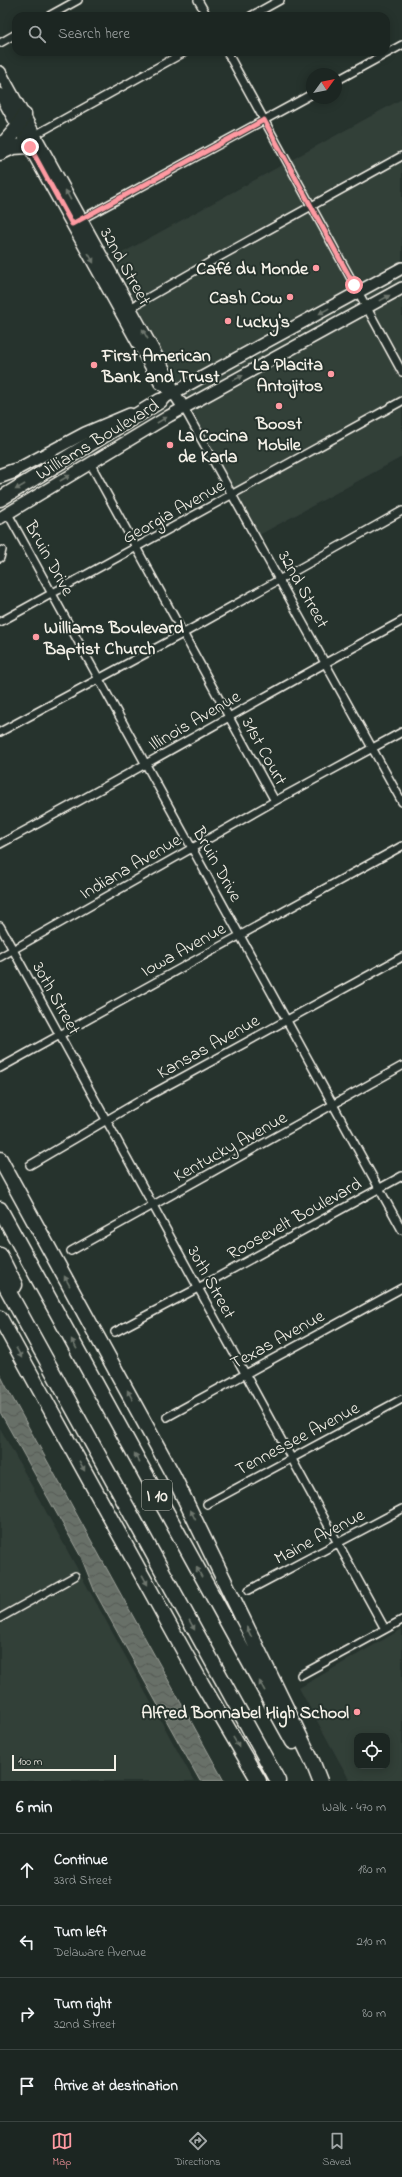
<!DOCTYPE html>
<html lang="en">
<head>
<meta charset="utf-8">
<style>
  :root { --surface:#1c2622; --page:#29322f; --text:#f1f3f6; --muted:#a0a5a5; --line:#3a4340; --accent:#ff9aa2 }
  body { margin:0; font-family:"Indie Flower",sans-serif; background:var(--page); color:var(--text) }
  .controls { position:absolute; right:12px; bottom:12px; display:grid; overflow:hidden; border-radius:8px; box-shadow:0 2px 10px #0003 }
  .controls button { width:36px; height:36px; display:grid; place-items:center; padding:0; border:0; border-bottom:1px solid var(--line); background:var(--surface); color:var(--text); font:20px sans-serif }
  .compass { position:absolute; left:306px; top:68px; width:36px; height:36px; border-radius:50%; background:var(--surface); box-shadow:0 2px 10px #0003; rotate:57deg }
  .scale { position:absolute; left:12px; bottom:10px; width:104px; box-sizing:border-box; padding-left:4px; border:2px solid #f4f1e8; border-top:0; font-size:11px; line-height:14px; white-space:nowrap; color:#f4f1e8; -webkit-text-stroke:3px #26332d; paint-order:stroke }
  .stop { position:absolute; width:12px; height:12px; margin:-9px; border:3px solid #ff9aa2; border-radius:50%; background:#fff }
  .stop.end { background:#ff9aa2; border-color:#fff; box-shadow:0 1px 4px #0008 }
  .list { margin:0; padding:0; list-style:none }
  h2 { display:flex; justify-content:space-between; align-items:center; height:52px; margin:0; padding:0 16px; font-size:17px }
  h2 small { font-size:13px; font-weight:400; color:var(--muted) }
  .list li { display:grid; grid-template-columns:26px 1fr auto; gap:12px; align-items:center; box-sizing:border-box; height:72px; padding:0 16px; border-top:1px solid var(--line) }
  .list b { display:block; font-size:15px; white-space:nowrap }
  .list p { margin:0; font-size:13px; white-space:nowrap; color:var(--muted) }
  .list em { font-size:13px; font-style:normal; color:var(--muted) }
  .icon { flex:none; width:22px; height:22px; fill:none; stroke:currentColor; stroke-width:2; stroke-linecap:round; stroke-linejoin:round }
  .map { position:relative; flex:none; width:402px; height:1781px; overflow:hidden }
  .search { position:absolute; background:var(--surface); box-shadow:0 2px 10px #0003; left:12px; right:12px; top:12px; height:44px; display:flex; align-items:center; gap:10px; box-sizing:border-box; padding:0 14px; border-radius:12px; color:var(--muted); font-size:15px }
  .sheet { height:340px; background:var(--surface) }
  nav { display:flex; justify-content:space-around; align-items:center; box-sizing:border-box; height:56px; border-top:1px solid var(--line); background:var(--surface); font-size:11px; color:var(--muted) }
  nav a { display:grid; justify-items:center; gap:2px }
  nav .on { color:var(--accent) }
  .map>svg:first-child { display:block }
  .built { fill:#333f39; fill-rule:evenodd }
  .water { fill:url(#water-waves); stroke:#9fa39b }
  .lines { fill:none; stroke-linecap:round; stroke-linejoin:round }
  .street-casing { stroke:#f4f1e8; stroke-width:10 }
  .secondary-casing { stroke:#f4f1e8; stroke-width:14 }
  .highway-casing { stroke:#f4f1e8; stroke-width:17 }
  .street { stroke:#26332d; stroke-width:7 }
  .secondary { stroke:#26332d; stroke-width:11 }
  .highway { stroke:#26332d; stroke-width:14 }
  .oneway { fill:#6e766e }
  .route { stroke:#ff9aa2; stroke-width:5 }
  .poi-dot { fill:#ff9aa2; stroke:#26332d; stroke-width:1.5 }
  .labels { text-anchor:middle; stroke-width:4; stroke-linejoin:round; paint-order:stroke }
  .shield { fill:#26332d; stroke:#b6b8b0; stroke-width:1 }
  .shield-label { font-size:17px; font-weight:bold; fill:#f4f1e8 }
  .street-label { font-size:18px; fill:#f4f1e8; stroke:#26332d }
  .poi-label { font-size:18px; font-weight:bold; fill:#f4f1e8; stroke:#26332d; text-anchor:end }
</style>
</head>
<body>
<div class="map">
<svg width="402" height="1781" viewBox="0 0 402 1781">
  <defs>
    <pattern id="water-waves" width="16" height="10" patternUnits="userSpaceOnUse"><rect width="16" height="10" fill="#676f68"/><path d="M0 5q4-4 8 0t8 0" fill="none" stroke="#565a55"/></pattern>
  </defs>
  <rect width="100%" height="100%" fill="#26332d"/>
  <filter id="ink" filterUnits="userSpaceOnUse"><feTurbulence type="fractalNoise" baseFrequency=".025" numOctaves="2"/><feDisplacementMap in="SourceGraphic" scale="8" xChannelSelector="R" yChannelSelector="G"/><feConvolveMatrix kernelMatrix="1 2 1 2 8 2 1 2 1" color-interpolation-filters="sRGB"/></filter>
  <g filter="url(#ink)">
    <!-- built -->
    <path class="built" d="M402,99V457L259,535L192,411L113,258Z
      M0,1428L194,1781H0Z
      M402,1629V1781H350L299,1688ZM357,1736H387V1766H357Z"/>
    <!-- water -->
    <path class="water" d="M0,1374L7,1388L224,1781H200L95,1592L81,1557L0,1412Z"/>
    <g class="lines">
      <!-- street casing -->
      <g class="street-casing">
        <path id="street" d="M198,0L207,16
          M49,16L78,0
          M251,16L280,0
          M0,43L16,34
          M227,52L402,372
          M336,81L402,45
          M35,135L185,52
          M78,221L312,94
          M130,308L210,262L402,156
          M184,408L402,802
          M90,463L275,801
          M7,512L402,1230
          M0,558L2,550
          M0,622L402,401
          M0,732L184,633L402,511
          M0,844C135,772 267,694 402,621
          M0,926L385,1629
          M0,957L275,801L402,732
          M0,1068L402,846
          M30,1165L141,1100L402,957
          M71,1251L402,1066
          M115,1332L198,1288L402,1176
          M167,1417L402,1288
          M207,1504L402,1399
          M249,1590L402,1509
          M0,1618L75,1576
          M301,1675L402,1620"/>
      </g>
      <!-- secondary casing -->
      <g class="secondary-casing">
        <path id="secondary" d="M0,72L169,378L174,393
          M0,94L160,383L174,393L184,408
          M153,404L402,268
          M8,474L85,433L130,414
          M0,518L169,416L402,288"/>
      </g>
      <!-- highway casing -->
      <g class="highway-casing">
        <path id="highway" d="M0,148L18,127L24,115
          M0,153L13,147L29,146
          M0,476L14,471
          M0,499L160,401
          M0,1159L173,1475L313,1763L320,1781
          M0,1209L293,1742
          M0,1255L15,1285
          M0,1276L278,1781
          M0,1318L202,1684L259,1781"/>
      </g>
      <!-- street -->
      <use href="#street" class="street"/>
      <!-- secondary -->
      <use href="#secondary" class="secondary"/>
      <!-- highway -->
      <use href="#highway" class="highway"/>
    </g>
    <!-- one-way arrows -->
    <defs><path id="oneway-solid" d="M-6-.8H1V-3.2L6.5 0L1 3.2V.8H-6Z"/></defs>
    <g class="oneway">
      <use href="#oneway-solid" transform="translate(68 195) rotate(-119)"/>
      <use href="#oneway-solid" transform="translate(91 258) rotate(61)"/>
      <use href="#oneway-solid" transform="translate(385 298) rotate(-29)"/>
      <use href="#oneway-solid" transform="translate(324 311) rotate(151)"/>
      <use href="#oneway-solid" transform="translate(145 334) rotate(-119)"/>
      <use href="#oneway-solid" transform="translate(238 378) rotate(-28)"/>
      <use href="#oneway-solid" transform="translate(162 420) rotate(-30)"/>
      <use href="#oneway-solid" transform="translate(65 478) rotate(-30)"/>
      <use href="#oneway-solid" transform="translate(20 487) rotate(150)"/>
      <use href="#oneway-solid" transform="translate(67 1281) rotate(-119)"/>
      <use href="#oneway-solid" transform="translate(74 1344) rotate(-119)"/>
      <use href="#oneway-solid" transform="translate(19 1353) rotate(61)"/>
      <use href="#oneway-solid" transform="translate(130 1395) rotate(-119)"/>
      <use href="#oneway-solid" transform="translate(137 1458) rotate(-119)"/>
      <use href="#oneway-solid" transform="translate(82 1466) rotate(61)"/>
      <use href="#oneway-solid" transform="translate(193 1515) rotate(-116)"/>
      <use href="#oneway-solid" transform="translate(199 1572) rotate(-119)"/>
      <use href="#oneway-solid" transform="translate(145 1580) rotate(61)"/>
      <use href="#oneway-solid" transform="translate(192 1625) rotate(61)"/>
      <use href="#oneway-solid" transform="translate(249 1632) rotate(-116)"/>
      <use href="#oneway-solid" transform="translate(262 1686) rotate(-119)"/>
      <use href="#oneway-solid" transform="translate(236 1742) rotate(59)"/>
    </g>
  </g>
  <g class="lines" filter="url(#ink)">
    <!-- route -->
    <path class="route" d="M30,147L72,224L264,120L354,285"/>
  </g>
  <!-- markers -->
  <g class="poi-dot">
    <circle cx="316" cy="268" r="4"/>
    <circle cx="290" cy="297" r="4"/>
    <circle cx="228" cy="321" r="4"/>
    <circle cx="94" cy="365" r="4"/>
    <circle cx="331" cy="374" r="4"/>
    <circle cx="279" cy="406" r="4"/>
    <circle cx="170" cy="445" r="4"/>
    <circle cx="36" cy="637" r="4"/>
    <circle cx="357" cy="1712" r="4"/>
  </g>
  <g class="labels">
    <!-- shield labels -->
    <rect class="shield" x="142" y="1480" width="30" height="30" rx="3"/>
    <g class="shield-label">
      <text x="157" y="1501">I 10</text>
    </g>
    <!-- street labels -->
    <g class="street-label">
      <text transform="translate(126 266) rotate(61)" y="6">32nd Street</text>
      <text transform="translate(97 439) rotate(-31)" y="6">Williams Boulevard</text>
      <text transform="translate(173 511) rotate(-29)" y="6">Georgia Avenue</text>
      <text transform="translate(50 558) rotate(61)" y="6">Bruin Drive</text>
      <text transform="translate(304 589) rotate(61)" y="6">32nd Street</text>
      <text transform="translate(194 720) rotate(-30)" y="6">Illinois Avenue</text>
      <text transform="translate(265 751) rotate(61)" y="6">31st Court</text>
      <text transform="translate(218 864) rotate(61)" y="6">Bruin Drive</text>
      <text transform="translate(130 866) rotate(-30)" y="6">Indiana Avenue</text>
      <text transform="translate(183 949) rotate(-29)" y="6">Iowa Avenue</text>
      <text transform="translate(57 998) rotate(61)" y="6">30th Street</text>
      <text transform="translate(208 1046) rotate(-29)" y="6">Kansas Avenue</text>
      <text transform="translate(230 1146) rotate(-29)" y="6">Kentucky Avenue</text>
      <text transform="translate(294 1218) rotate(-29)" y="6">Roosevelt Boulevard</text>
      <text transform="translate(212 1282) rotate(61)" y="6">30th Street</text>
      <text transform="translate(277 1339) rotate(-29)" y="6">Texas Avenue</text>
      <text transform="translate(297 1438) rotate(-28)" y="6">Tennessee Avenue</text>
      <text transform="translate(319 1536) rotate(-28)" y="6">Maine Avenue</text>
    </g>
    <!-- poi labels -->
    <g class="poi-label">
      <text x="308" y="274">Café du Monde</text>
      <text x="282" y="303">Cash Cow</text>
      <text x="236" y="327" text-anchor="start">Lucky's</text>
      <text x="102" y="361" text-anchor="start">First American<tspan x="102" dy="21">Bank and Trust</tspan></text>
      <text x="323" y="370">La Placita<tspan x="323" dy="21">Antojitos</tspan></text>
      <text x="279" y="429" text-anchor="middle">Boost<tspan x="279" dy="21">Mobile</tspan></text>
      <text x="178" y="441" text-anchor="start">La Cocina<tspan x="178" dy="21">de Karla</tspan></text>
      <text x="44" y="633" text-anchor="start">Williams Boulevard<tspan x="44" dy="21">Baptist Church</tspan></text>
      <text x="349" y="1718">Alfred Bonnabel High School</text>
    </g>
  </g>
</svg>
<div class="controls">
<button><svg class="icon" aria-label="locate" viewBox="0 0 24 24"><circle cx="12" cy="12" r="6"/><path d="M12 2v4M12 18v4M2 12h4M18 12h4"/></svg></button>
</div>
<svg class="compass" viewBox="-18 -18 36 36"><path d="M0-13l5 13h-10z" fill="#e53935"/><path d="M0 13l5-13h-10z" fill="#a0a5a5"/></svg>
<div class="scale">100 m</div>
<div class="stop" style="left:354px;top:285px"></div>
<div class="stop end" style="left:30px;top:147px"></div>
<div class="search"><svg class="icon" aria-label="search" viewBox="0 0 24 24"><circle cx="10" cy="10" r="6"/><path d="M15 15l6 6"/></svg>Search here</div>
</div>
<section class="sheet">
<h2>6 min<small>Walk · 470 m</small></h2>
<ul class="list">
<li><svg class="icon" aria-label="ahead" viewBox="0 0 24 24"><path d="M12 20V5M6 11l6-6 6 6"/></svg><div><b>Continue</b><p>33rd Street</p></div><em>180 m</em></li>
<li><svg class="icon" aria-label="left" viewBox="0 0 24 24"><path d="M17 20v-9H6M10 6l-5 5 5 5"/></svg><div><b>Turn left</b><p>Delaware Avenue</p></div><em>210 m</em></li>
<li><svg class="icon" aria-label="right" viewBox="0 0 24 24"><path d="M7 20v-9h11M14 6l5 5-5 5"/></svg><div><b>Turn right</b><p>32nd Street</p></div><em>80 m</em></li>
<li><svg class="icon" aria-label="arrive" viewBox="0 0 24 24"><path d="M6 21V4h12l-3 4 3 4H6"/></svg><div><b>Arrive at destination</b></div></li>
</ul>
</section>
<nav>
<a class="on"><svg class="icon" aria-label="map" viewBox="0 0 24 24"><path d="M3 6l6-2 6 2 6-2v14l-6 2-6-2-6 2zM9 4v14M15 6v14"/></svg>Map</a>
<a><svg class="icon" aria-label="directions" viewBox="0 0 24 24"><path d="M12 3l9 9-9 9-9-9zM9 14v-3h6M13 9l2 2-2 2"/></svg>Directions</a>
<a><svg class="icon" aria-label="saved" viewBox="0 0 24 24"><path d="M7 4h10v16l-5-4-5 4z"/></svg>Saved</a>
</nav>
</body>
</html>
